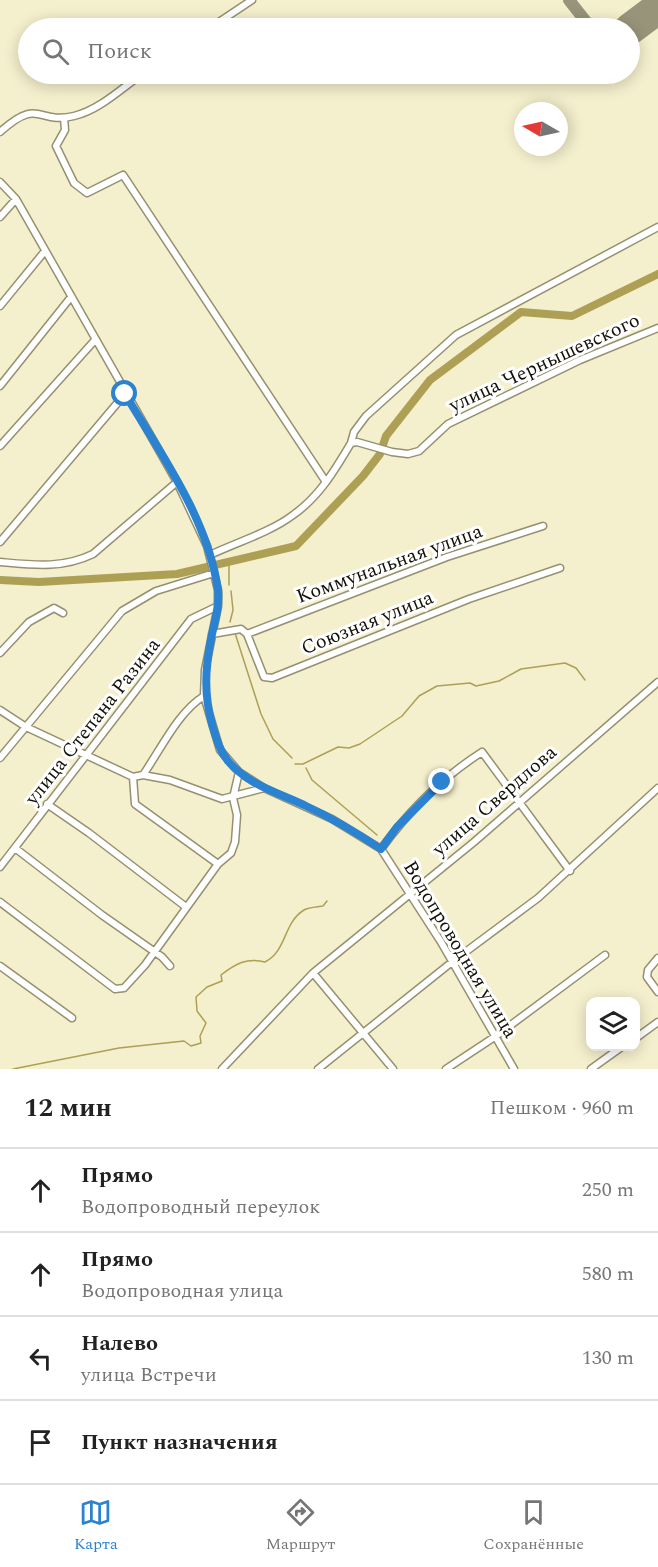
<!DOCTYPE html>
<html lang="ru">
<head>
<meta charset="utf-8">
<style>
  :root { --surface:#fff; --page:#f6f6f6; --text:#222; --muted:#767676; --line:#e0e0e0; --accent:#2a82d0 }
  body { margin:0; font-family:Spectral,serif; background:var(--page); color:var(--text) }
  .controls { position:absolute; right:18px; bottom:18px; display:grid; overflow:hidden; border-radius:12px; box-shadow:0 3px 15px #0003 }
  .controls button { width:54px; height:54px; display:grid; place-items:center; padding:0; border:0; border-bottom:2px solid var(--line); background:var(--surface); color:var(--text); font:30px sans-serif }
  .compass { position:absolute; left:514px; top:102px; width:54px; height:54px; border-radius:50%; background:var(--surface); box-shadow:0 3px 15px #0003; rotate:279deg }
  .stop { position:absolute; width:18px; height:18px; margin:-14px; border:4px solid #2a82d0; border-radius:50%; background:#fff }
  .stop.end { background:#2a82d0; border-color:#fff; box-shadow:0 2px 6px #0008 }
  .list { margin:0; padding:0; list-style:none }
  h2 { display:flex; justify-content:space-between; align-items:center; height:78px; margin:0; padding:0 24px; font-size:26px }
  h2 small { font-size:20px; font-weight:400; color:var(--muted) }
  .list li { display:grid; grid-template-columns:39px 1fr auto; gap:18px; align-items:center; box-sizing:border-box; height:84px; padding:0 24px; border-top:2px solid var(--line) }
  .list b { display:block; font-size:22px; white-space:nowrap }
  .list p { margin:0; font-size:20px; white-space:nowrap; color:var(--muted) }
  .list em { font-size:20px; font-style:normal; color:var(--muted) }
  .icon { flex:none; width:33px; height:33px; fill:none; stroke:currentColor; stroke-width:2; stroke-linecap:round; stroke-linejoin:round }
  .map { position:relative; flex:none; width:658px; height:1069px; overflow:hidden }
  .search { position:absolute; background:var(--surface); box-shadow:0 3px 15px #0003; left:18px; right:18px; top:18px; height:66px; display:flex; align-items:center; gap:15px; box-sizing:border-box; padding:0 21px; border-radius:33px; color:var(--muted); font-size:22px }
  .sheet { height:414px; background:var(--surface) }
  nav { display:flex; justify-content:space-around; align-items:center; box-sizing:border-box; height:84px; border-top:2px solid var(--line); background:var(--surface); font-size:16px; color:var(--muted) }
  nav a { display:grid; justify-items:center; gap:3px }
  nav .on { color:var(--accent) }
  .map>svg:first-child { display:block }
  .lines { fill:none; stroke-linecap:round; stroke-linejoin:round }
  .stream { stroke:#ada055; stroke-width:1.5 }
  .river { stroke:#ada055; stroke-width:8 }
  .taxiway { stroke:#97947a; stroke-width:12 }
  .runway { stroke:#97947a; stroke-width:32 }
  .minor-casing { stroke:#959070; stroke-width:9 }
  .minor { stroke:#fff; stroke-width:6 }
  .route { stroke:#2a82d0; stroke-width:8 }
  .labels { text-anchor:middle; stroke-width:6; stroke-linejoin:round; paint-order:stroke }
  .street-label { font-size:20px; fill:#131106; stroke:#fff }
</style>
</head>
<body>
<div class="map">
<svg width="658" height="1069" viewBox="0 0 658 1069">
  <rect width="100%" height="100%" fill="#f4efcc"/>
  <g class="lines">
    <!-- stream -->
    <path class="stream" d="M229,585V563
      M230,622L233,610L231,591
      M235,633L261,714L273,739L292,758
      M295,764H303L338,747L349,748L360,744L402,716L419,696L437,686L470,683L476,686L499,681L521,669L565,663L576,668L585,680
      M306,768L312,780L377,835
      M13,1069L119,1048L184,1041L191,1046L201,1043L200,1036L206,1023L197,1011L196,997L207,987L222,981L221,975C235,964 247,957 265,962C287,951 283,923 304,910C309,907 317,907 323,906L327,901"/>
    <!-- river -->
    <path class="river" d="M0,580L39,582L177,574L296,546L363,476L380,454L386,436L430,380L521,312L572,316L658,274"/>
    <!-- taxiway -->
    <path class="taxiway" d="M569,0L591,28"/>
    <!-- runway -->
    <path class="runway" d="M630,29L658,8"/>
    <!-- minor casing -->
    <g class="minor-casing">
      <path id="minor" d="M210,28L252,0
        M64,118L65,130L56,146L74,183L87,193L123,175L326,482
        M0,132C40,96 37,125 74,116C99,110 121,89 142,74
        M0,182L16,199L177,482L207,546L218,590V606L205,670L204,696L220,750L239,772L264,788L332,819L381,849L441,942L514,1069
        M0,217L16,199
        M0,306L45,251
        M0,386L71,297
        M351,443L354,432L366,416L456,335L658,227
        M0,446L95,340
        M0,542L125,394
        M210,555C235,543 271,532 293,515C319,497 335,470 351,443L357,442L392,452L408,454L419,451L448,424L580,360L658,328
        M0,562C33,565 62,569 93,554L177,482
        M212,634L241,629L247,634L264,677L272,678L469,599L560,568
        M247,634L447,557L543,526
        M0,653L29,622L54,608L63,613
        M0,710L26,727L133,777L135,804L218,864
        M0,758L122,611L156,591L214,573
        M143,775C161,749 178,712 204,696
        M133,777L143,775L170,780L222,799L264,788
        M47,804L89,833L186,907
        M15,848L102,915L162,957L170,966
        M381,849C408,812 443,777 482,752L570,871
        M0,867L191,619L218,606
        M0,902L115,989L124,988L145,965L218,864L231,853L235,842L237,815L233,798L239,772
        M658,958L648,970L647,977L658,992
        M0,966L72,1018
        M313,973L393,1069
        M636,1038L658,1022
        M222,1069L313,973L474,842L658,682
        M318,1069L452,962L538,898L658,788
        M446,1069L496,1036L605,955
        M591,1069L623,1046"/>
    </g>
    <!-- minor -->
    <use href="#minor" class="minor"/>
  </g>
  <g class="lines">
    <!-- route -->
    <path class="route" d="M125,394C161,454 208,519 218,590C220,607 214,623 211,639C205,670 204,694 212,724C216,737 219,750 228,761C248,785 279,793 306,806C332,818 357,833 381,849L397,827L442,782"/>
  </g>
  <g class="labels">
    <!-- street labels -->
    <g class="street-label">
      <text transform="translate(544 362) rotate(-25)" y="7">улица Чернышевского</text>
      <text transform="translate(389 563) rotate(-20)" y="7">Коммунальная улица</text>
      <text transform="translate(367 622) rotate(-22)" y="7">Союзная улица</text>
      <text transform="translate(92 721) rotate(-52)" y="7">улица Степана Разина</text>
      <text transform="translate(494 800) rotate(-41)" y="7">улица Свердлова</text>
      <text transform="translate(461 949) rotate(59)" y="7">Водопроводная улица</text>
    </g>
  </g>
</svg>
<div class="controls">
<button><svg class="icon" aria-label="layers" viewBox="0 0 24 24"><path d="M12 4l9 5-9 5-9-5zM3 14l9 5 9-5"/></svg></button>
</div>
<svg class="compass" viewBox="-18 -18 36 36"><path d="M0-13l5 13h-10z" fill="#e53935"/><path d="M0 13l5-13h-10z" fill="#767676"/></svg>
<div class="stop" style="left:125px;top:394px"></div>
<div class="stop end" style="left:442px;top:782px"></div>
<div class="search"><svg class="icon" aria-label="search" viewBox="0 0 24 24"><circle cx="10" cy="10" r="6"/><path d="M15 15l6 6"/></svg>Поиск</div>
</div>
<section class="sheet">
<h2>12 мин<small>Пешком · 960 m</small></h2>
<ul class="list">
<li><svg class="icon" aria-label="ahead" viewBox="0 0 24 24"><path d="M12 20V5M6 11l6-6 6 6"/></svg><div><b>Прямо</b><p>Водопроводный переулок</p></div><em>250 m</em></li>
<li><svg class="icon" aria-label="ahead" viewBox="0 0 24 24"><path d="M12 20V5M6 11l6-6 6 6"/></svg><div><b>Прямо</b><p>Водопроводная улица</p></div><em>580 m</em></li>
<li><svg class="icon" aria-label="left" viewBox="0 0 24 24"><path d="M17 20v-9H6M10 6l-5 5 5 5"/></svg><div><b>Налево</b><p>улица Встречи</p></div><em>130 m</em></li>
<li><svg class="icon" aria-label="arrive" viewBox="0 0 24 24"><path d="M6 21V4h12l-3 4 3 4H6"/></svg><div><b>Пункт назначения</b></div></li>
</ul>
</section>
<nav>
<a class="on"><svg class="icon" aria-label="map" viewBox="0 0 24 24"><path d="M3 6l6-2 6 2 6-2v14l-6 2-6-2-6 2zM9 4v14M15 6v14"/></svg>Карта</a>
<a><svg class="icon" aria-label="directions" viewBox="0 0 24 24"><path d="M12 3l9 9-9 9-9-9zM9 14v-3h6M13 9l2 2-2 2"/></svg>Маршрут</a>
<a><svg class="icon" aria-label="saved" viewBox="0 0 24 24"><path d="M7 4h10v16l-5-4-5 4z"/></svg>Сохранённые</a>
</nav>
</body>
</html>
